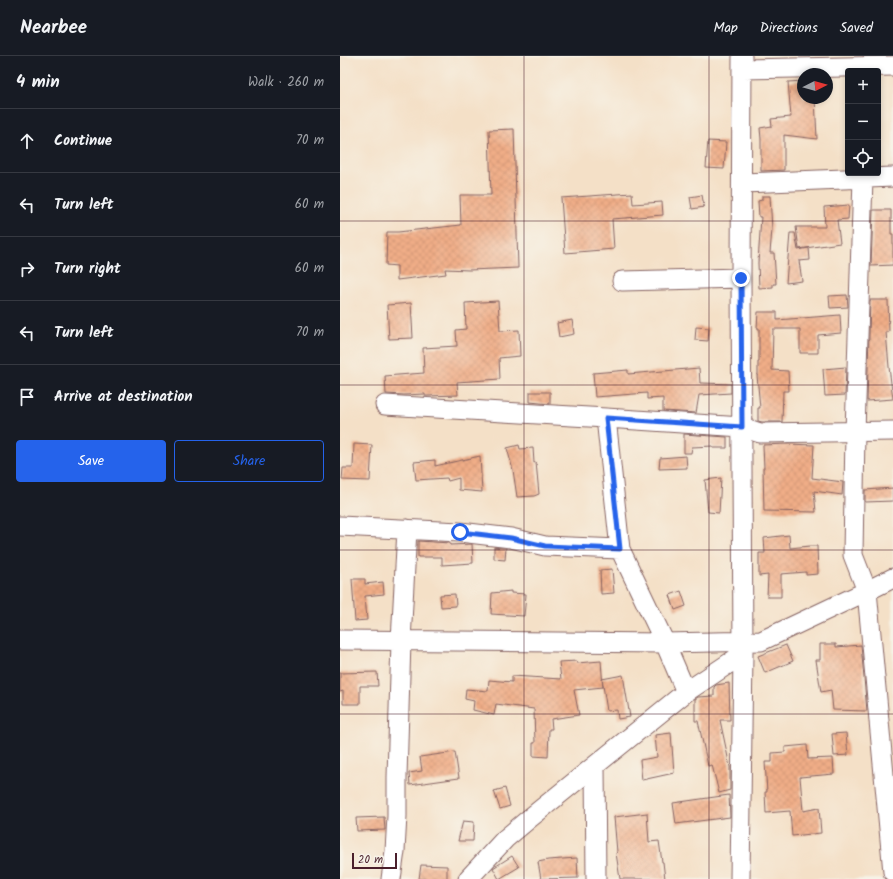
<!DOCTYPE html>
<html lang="en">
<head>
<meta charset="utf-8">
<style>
  :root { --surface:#171b24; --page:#20242c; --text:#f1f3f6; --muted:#9ea1a6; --line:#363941; --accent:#2563eb }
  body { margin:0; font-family:Kalam,sans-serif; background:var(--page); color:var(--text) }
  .controls { position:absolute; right:12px; top:12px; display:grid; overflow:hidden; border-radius:4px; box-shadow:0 2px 6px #0003 }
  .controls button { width:36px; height:36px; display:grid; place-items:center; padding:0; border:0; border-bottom:1px solid var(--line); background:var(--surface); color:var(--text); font:20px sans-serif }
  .compass { position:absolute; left:457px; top:12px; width:36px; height:36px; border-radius:50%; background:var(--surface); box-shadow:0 2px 6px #0003; rotate:84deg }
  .scale { position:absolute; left:12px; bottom:10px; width:45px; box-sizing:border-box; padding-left:4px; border:2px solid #4a1f2b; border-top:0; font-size:11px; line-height:14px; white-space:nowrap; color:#4a1f2b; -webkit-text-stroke:3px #f7f3e8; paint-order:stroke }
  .stop { position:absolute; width:12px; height:12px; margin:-9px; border:3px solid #2563eb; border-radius:50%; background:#fff }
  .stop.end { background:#2563eb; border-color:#fff; box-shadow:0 1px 4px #0008 }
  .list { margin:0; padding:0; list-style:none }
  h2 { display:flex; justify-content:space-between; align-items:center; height:52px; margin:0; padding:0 16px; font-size:17px }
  h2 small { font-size:13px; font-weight:400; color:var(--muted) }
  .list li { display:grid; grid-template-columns:26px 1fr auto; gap:12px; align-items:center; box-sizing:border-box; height:64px; padding:0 16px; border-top:1px solid var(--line) }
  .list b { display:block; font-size:15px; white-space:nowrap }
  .list em { font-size:13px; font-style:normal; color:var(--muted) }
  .actions { display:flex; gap:8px; padding:12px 16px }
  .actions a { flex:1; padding:9px 0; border:1px solid var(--accent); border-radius:4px; text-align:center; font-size:14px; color:var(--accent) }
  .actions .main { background:var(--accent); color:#fff }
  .icon { flex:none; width:22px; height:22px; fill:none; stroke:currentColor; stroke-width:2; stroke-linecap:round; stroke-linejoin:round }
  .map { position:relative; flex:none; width:553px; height:823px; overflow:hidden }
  header { display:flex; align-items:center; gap:24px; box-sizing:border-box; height:56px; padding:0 20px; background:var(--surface); border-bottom:1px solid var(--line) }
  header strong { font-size:19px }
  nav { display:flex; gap:22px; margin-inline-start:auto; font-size:14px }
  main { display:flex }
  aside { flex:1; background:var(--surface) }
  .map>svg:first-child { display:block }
  .building { fill:url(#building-cross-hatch) }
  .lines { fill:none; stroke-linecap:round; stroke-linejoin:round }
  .minor-casing { stroke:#866362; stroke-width:21 }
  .minor { stroke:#fff; stroke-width:19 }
  .route { stroke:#2563eb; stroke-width:5 }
  .grid { fill:none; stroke:#4a1f2b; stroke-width:1; stroke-opacity:0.55 }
</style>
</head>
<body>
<header>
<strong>Nearbee</strong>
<nav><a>Map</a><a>Directions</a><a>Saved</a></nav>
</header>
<main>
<aside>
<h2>4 min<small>Walk · 260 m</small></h2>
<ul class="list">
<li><svg class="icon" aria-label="ahead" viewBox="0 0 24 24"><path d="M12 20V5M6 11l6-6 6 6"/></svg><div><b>Continue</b></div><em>70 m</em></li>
<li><svg class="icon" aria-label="left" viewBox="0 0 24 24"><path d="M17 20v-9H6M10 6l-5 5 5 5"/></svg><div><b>Turn left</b></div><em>60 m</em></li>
<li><svg class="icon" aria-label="right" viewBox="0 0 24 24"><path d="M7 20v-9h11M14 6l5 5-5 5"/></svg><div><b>Turn right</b></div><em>60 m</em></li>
<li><svg class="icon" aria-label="left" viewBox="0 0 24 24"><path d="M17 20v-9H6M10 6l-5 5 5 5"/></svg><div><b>Turn left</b></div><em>70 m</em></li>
<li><svg class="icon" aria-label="arrive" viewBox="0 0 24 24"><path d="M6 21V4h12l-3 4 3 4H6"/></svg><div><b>Arrive at destination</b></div></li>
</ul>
<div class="actions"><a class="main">Save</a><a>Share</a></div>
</aside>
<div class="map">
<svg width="553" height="823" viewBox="0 0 553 823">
  <defs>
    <pattern id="building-cross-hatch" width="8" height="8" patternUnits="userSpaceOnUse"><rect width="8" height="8" fill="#f0ad87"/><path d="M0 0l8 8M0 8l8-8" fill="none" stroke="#cf9475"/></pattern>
  </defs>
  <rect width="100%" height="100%" fill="#f7f3e8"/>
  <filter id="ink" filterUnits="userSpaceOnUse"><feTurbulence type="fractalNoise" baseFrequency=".025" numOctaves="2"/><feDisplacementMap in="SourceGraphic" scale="8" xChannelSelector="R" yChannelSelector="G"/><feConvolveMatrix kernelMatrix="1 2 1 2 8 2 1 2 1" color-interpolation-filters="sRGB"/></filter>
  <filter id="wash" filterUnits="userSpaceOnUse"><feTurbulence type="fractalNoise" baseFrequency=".012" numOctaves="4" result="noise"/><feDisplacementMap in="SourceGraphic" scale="16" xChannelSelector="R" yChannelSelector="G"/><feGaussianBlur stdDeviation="0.9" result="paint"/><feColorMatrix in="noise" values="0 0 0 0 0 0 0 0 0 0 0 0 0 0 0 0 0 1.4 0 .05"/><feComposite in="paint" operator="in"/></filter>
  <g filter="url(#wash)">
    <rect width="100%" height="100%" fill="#f4e0c7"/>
    <g id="blocks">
      <!-- building -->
      <path class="building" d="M463,25V42H475L477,83L444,79V114L421,115V83L420,72L432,70L431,63L451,61L448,26Z
        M174,73L178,212L129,214L105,213L106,218L57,224V210L46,209L47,176H58L121,169L120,139H151L149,74Z
        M368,85L386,86L384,113L366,112Z
        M292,137L293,148L322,146L323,159L272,163L274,193L225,197L221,142Z
        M362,139L364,151L352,153L350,141Z
        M422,140H430L432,173L430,197H434L436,228H433V231L419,232L418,207L421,161H419L418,145L422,144Z
        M509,149L508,163L497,164L500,187L459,193L456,171H485L484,151Z
        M533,154H551V178H553V209L531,210Z
        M450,177H455L458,194L469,192L470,204L459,205L462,225L446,227Z
        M507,239L508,251L490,252L489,240Z
        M530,244H548L549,276H546L549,311L553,343L527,345Z
        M158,245L160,275L179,274L180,300L159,302L160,323L117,326L118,339L87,340H85V338L64,339L46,338L45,320L84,317L83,292L117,290L116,274L126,273L125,247Z
        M71,247L73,282L49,283L47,249Z
        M418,256H437V264L500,259L501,277L478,279V297H460V273H433L432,314L448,315L449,335H443L442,366H422L418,365V352H420L417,319H418V306H419V272H417Z
        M232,264L234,278L219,281L217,267Z
        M356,271L369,272L368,285L355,284Z
        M506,311L505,339L485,340L483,313Z
        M359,312L360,327L391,328V337L359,339L356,357L323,355V342L307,343V337L255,341L253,317L288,314V318Z
        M190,336H210V348L190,346Z
        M344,378L387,381V392H373V390L352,391L351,397H344Z
        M14,388L32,389L30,425L2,424L3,412H13Z
        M447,388L474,389L472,422L503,426L502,439L474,435L476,456L424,455L423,412H424L423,389Z
        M179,389L180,393L193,392L194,407L196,406L199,438L194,440L177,441L173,414L167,392Z
        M140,400L142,436L119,434V422L108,425L107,422L76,424L74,406L95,404V410Z
        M346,400L347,412L319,413L320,402Z
        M381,422L379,457L368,456L365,424Z
        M553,432V445L525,446V434Z
        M449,479L450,492L470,490H477L478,518L466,519V516L441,518V541H427L428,519L419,520V497H425L424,482Z
        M78,485L110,487V489L132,488L133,507L102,509V501H78Z
        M154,491L166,492L165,504L154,503Z
        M272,513L274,537L261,538L260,514Z
        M12,523H25V528L43,526L44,538L25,540L27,564L15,565Z
        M171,535V537L186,538L184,560L151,558L152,537Z
        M341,535L346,550L335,554L330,539Z
        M115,538L116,550L101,551L100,539Z
        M480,588H496V591L521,589L527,655L493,654L491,634L481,636L476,604H480Z
        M446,589L453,605L425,617L418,600Z
        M237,605V607L261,605L263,631L234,634L239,659L211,663L212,673H209L208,701L193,700V687H195L194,653L156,648L154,659L133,654L134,645L125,643L126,633L148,635L149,624L172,626V620L221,623L219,606Z
        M37,616L38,630H20V648H3V635L0,636V617Z
        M283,619L290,661L278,663L277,654L267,655L262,623Z
        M389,627L390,664H380L390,711V734L379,737L372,709L368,710L358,665H355V643L358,641L374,640V631L376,629Z
        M331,677L334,717L302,724L300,704L317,701L315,679Z
        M506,677L508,699L494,700L492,678Z
        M467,689L468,703L493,702L494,718L460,721L463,755L479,752L481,777L452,780L450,755L426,757L425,736H427L425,706H432V697L445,696V691Z
        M115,696L119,722L70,729L69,717L82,715L80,701Z
        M165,732L170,750L160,753L154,735Z
        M389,739L390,761L336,768L333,747Z
        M307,757L309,786L319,785L322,806H323L325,823H280L276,797L277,796L274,761Z
        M44,761L45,774L17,775L16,762Z
        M123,765L134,766L133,785H118Z
        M172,800L179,811L159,823L153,812Z
        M237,802L238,822L201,823L198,806L208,804Z
        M81,809L107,810V823H79Z"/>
    </g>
  </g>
  <g filter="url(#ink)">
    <use href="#blocks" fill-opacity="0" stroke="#866362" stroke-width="1"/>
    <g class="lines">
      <!-- minor casing -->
      <g class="minor-casing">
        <path id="minor" d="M403,13L553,10
          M523,122L515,376L513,499L527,535L553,816
          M402,127L553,121
          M282,225L401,222
          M45,349L266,362L402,371L420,377L553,375
          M266,362L280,493L325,587L346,636
          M0,470L120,476L171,482L205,490L280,493
          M0,584L325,587L421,585L527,535L553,522
          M255,710L256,823
          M51,823L55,795L57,760V721L61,585L67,473
          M128,823L165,783L190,762L346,636L403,598
          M400,823L403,598L401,222L402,0"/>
      </g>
      <!-- minor -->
      <use href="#minor" class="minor"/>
    </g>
  </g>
  <g class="lines" filter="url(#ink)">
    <!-- route -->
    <path class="route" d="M120,476L171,482L205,490L280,493L266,362L402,371L401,222"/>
  </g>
  <!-- grid -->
  <path class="grid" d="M184,0V823M369,0V823M0,165H553M0,329H553M0,494H553M0,658H553"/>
</svg>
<div class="controls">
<button>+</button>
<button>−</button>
<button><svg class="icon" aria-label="locate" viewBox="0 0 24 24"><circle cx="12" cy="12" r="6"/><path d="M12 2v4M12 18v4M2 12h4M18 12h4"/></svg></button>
</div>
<svg class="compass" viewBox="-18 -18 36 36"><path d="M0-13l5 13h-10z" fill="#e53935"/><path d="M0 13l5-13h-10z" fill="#9ea1a6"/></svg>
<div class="scale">20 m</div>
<div class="stop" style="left:120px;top:476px"></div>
<div class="stop end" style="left:401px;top:222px"></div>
</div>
</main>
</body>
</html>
